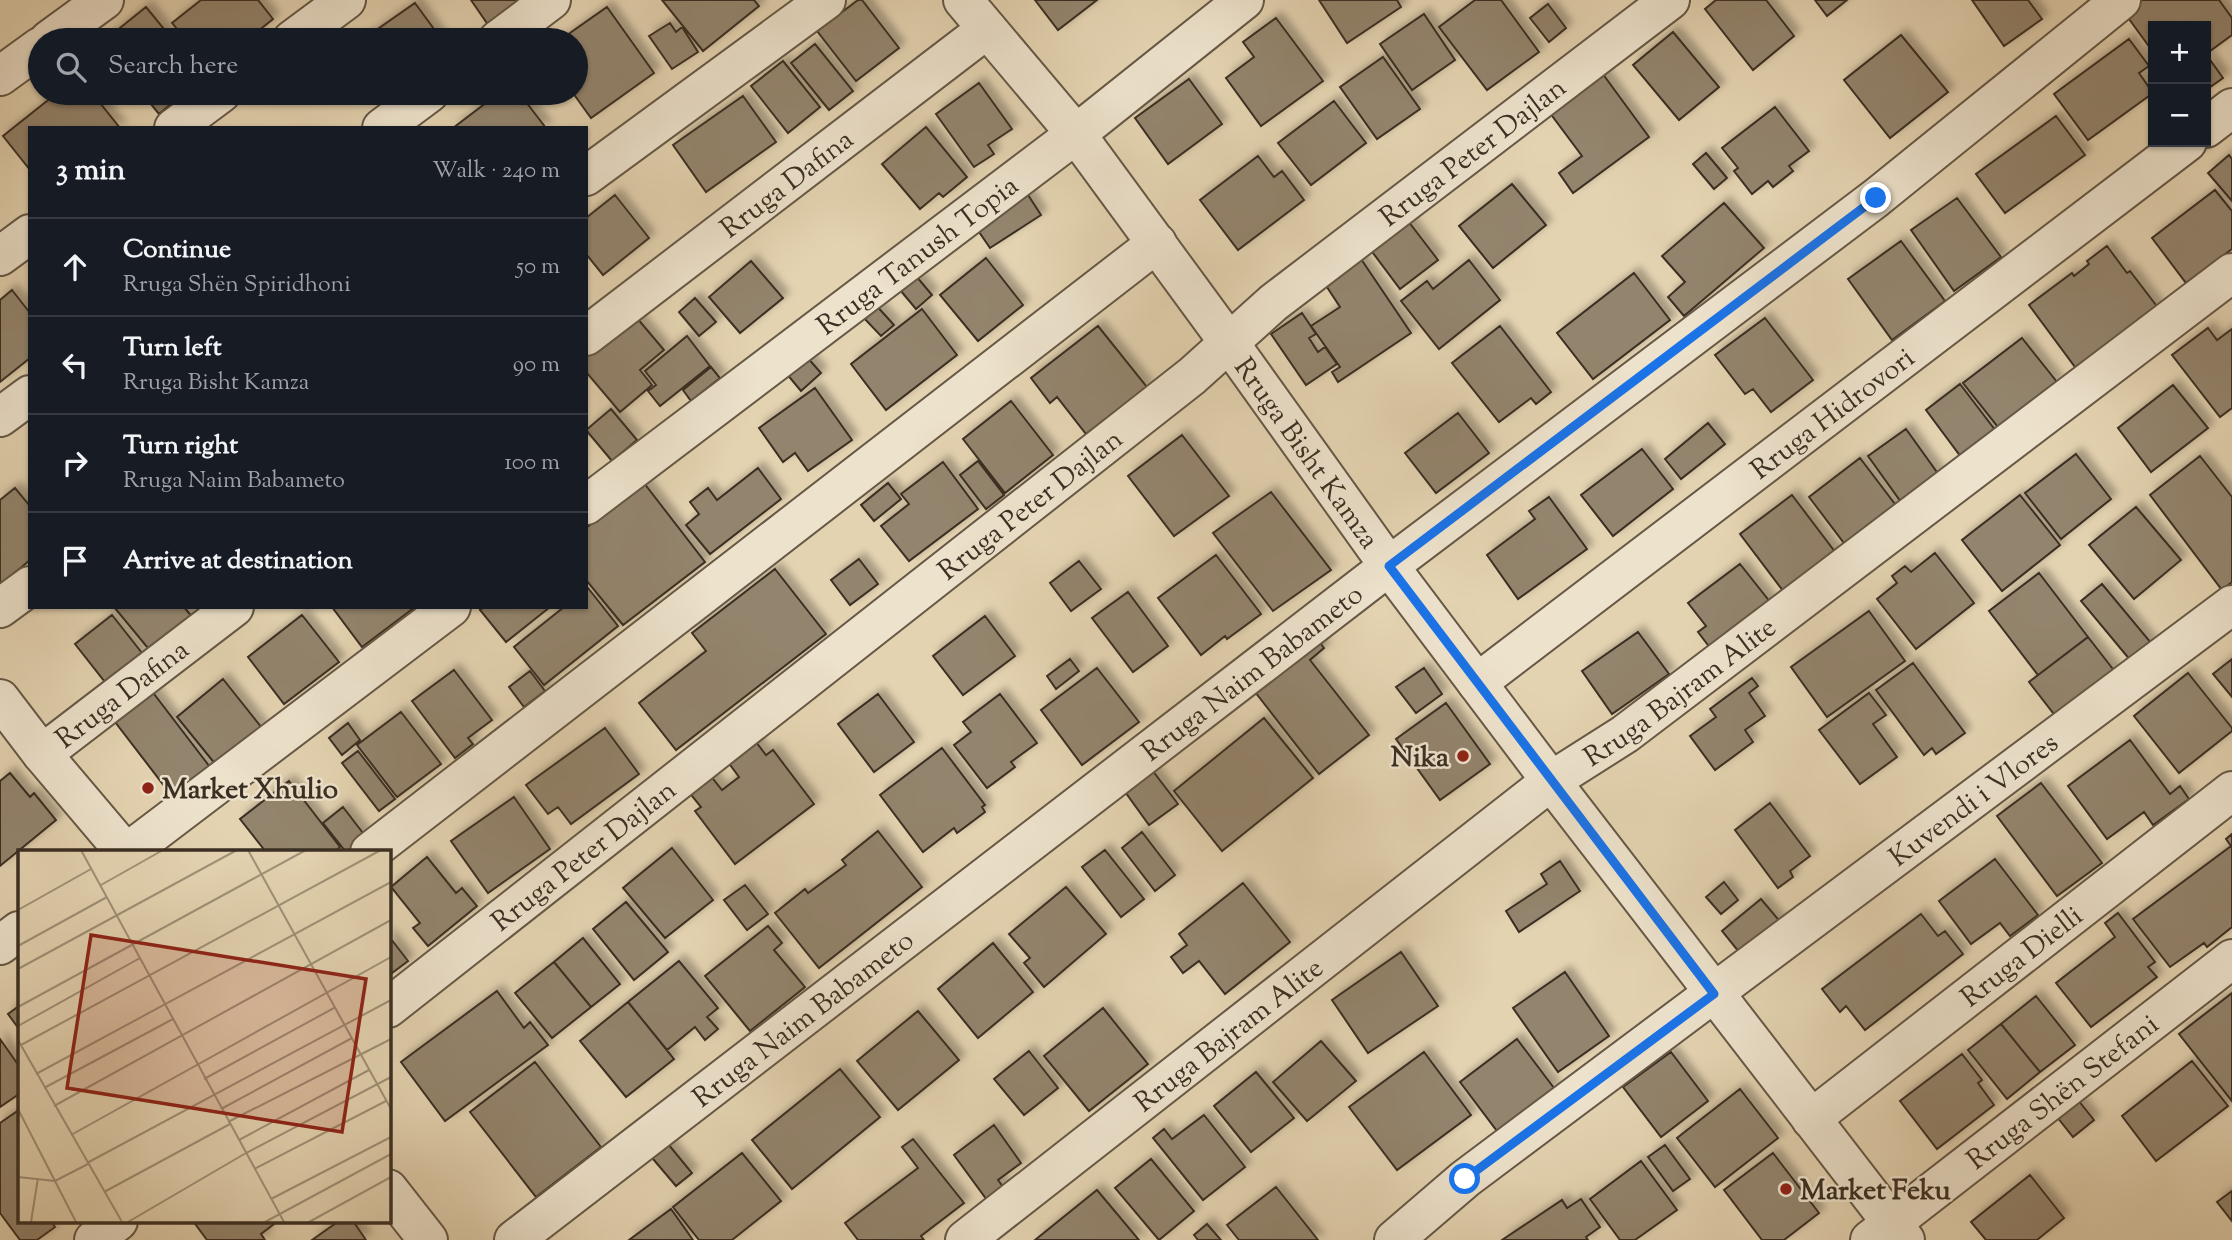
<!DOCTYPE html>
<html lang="en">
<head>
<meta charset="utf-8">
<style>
  :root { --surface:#171b24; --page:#20242c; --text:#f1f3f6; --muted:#9ea1a6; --line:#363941 }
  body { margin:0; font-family:"Sorts Mill Goudy",serif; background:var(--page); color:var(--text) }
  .controls { position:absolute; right:21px; top:21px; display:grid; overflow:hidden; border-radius:0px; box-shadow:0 2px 5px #0004 }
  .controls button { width:63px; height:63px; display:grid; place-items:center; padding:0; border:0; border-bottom:2px solid var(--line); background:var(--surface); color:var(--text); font:35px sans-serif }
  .stop { position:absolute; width:21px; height:21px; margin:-16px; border:5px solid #1a73e8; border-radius:50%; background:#fff }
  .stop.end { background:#1a73e8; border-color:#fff; box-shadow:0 2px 7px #0008 }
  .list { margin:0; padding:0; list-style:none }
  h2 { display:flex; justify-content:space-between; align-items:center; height:91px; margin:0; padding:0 28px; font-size:30px }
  h2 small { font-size:23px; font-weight:400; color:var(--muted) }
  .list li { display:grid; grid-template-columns:46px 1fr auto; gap:21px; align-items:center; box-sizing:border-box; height:98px; padding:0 28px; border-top:2px solid var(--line) }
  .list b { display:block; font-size:26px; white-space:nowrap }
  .list p { margin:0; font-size:23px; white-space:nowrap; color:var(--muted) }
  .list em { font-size:23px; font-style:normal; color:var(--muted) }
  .icon { flex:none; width:38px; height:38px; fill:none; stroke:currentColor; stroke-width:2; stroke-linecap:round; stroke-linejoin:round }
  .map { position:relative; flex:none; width:2232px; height:1240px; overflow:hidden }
  .search { position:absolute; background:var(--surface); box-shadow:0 2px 5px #0004; left:28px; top:28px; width:560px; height:77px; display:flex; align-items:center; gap:18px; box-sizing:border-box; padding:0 24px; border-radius:38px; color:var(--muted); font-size:26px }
  .panel { position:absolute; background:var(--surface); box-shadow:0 2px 5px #0004; left:28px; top:126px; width:560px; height:483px; border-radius:0px }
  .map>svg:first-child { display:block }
  .building { fill:#93846d; stroke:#3b2f23; stroke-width:2; filter:url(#shadow) }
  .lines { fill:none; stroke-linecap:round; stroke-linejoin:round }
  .minor-casing { stroke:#655846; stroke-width:42 }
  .tertiary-casing { stroke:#655846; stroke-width:42 }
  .minor { stroke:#ede2cc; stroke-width:38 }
  .tertiary { stroke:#ede2cc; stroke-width:38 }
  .route { stroke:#1a73e8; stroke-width:9 }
  .poi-dot { fill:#8f2418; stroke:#ede2cc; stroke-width:2.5 }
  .labels { text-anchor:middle; stroke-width:5; stroke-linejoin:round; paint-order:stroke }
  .street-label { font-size:28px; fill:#3b2f23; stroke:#ede2cc }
  .poi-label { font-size:28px; font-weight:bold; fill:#3b2f23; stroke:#ede2cc; text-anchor:start }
  .inset-road { fill:none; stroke:#a09178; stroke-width:2 }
  .view { fill:#8f2418; fill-opacity:0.15; stroke:#8f2418; stroke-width:3.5 }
  .inset-edge { fill:none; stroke:#3b2f23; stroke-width:3.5 }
</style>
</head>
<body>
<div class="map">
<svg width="2232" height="1240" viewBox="0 0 2232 1240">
  <defs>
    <filter id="shadow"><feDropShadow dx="6" dy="-6" stdDeviation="3.5" flood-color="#0004"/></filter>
  </defs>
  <rect width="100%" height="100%" fill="#e4d3b1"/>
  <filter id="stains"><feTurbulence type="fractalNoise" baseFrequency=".00286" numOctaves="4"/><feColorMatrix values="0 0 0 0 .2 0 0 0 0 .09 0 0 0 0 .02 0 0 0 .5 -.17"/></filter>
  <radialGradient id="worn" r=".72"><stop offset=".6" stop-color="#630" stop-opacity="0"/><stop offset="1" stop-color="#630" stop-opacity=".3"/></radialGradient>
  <!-- building -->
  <path class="building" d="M201,0H258L273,19L247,40H186L172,23Z
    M471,0H534L491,29Z
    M662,0H754L759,6L703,51Z
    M858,0H862L899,48L856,81L817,31Z
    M1035,0H1097L1058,30Z
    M1319,0H1397L1401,7L1347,43Z
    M1475,0H1501L1539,52L1487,90L1439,27Z
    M1716,0H1766L1794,36L1753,70L1705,9Z
    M1815,0H1847L1827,16Z
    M1972,0H2028L2042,19L2004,46Z
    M2132,0H2219L2232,18V35L2206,54V26H2153V52L2121,8Z
    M415,3L442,40H362Z
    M1548,4L1566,28L1549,42L1530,18Z
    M146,7L173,40H105Z
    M607,7L654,73L591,118L573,93H576V40H560Z
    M1424,14L1455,60L1412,90L1380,44Z
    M1276,18L1323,81L1261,126L1226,78L1254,57L1243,42Z
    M670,23L676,32L682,27L698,52L672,69L649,36Z
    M1673,32L1719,87L1679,120L1633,65Z
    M1901,35L1948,92L1890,138L1844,80Z
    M2129,39L2149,66L2139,73L2153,93L2088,140L2054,94Z
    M815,44L853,91L829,110L791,63Z
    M2206,54L2223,78L2206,90Z
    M1383,57L1420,109L1377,139L1340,87Z
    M783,61L820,107L788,133L751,86Z
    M1597,66L1649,137L1573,193L1559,173L1582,156L1544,105Z
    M1189,79L1222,124L1168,164L1135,118Z
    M979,83L1012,129L988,145L994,154L974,167L936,114Z
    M57,93H92L120,128H30V170L3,136Z
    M142,93H184L159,114Z
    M499,93H519L546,128H453Z
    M743,96L776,142L706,192L673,145Z
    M1334,101L1366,143L1311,185L1278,143Z
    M1775,107L1809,151L1789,166L1793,171L1773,187L1768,181L1752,194L1734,171L1738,168L1722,148Z
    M2056,116L2085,155L2005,213L1976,174Z
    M926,127L967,177L943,197L939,193L920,209L882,164Z
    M1706,153L1727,178L1714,189L1693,164Z
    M2229,155L2232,159V201L2208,173Z
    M1258,156L1274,177L1282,171L1304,200L1238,250L1200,200Z
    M1019,181L1041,215L990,248L975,226Z
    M1512,184L1546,225L1493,268L1459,226Z
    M2215,190L2232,211V249L2186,283L2152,238Z
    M615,195L649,238L603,275L586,254V218Z
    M1957,198L2001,257L1954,291L1911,230Z
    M1724,203L1764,248L1684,316L1668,297L1685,282L1662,256Z
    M1405,217L1438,260L1400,289L1367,245Z
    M1901,241L1945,301L1892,340L1848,279Z
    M2107,246L2127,273L2130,271L2159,309L2078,371L2029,305L2072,273L2074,276L2089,264L2087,261Z
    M1359,256L1411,333L1338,382L1332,372L1340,367L1311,326L1340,307L1323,281Z
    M986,258L1023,305L978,341L940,295Z
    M1469,260L1500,300L1439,349L1401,301L1427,281L1433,289Z
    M751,261L783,298L740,333L709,297Z
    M906,264L932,295L916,309L890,278Z
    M1634,273L1670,320L1593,379L1557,333Z
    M12,290L30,313V358L0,382V300Z
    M695,298L716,322L699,336L679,312Z
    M874,303L894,325L881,336L861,315Z
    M922,309L957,355L886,410L851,364Z
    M631,311L664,350L640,370L652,385L620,412L586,372V349Z
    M1302,313L1316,334L1309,338L1318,352L1325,347L1337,364L1306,385L1271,334Z
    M1765,318L1813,380L1771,412L1753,389L1745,394L1715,355Z
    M1098,326L1147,387L1086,434L1057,397L1050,403L1031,378Z
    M1500,326L1551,392L1536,404L1531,398L1499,422L1452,363Z
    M2208,328L2217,340L2232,329V408L2220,417L2172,355Z
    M687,336L710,366L660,406L648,391L656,385L645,371Z
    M2022,338L2057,382L1998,427L1963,383Z
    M806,356L821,373L801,391L786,373Z
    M711,367L720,378L691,401L683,390Z
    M1960,384L2002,439L1967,465L1926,410Z
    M2173,385L2208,428L2151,472L2118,428Z
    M815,388L852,440L808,471L795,453L783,462L759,428Z
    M1011,401L1053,455L1005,493L963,439Z
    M611,409L637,440L612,461L586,430Z
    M1458,413L1489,453L1436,493L1405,453Z
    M1708,423L1725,444L1681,479L1665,459Z
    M1906,429L1939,475L1901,502L1868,456Z
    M1182,435L1229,496L1174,536L1128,476Z
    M1642,449L1673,489L1613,536L1581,495Z
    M2076,454L2111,499L2061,539L2025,493Z
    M2200,456L2232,497V582L2222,590L2150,495Z
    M1860,458L1901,512L1850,551L1809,497Z
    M978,461L1004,495L986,509L960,475Z
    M943,462L978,509L909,561L881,526L909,504L901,494Z
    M758,468L781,499L710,554L686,525L699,514L690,502L708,488L717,500Z
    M644,483L705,562L623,625L586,580V528Z
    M888,483L901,499L874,521L861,505Z
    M15,488L30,506V560L0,585V500Z
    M1271,492L1331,570L1273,611L1213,533Z
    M1792,495L1842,561L1790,600L1740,534Z
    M2020,495L2060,545L2002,591L1962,540Z
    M1549,497L1587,549L1518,599L1487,555L1535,519L1529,511Z
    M2136,507L2181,560L2134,599L2089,545Z
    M1935,553L1974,603L1916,649L1877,599L1897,583L1892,576L1905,566L1911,572Z
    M1216,555L1261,614L1227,639L1225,636L1201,655L1158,598Z
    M859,559L878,584L850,605L831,580Z
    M1079,561L1101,589L1071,611L1050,583Z
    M1740,564L1778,612L1714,653L1698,632L1706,626L1688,603Z
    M775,569L826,634L676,750L639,703L706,651L692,633Z
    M2039,573L2088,637L2038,675L1989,611Z
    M2102,584L2152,644L2131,661L2081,601Z
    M588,588L618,626L544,685L514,647L564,607H586V590Z
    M1128,592L1168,646L1133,672L1092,618Z
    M114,607H184L193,618L152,653Z
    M332,607H415L362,647Z
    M484,607H550L506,642L480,610Z
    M1869,611L1905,661L1827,717L1791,667Z
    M112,615L142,653L105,682L75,644Z
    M302,615L339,662L284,704L248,657Z
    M985,616L1015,656L963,695L933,656Z
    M1638,632L1669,674L1612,714L1582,671Z
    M1313,633L1324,648L1310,660L1369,735L1319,774L1248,683Z
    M2088,637L2116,673L2057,718L2029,682Z
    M1070,659L1079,671L1056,689L1047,676Z
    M2232,659V697L2213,674Z
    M1913,663L1965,733L1936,754L1932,748L1924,755L1876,690Z
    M1097,668L1139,722L1082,765L1041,710Z
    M1424,668L1442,694L1416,713L1396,687Z
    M454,670L492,720L468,738L473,744L455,758L412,701Z
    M530,671L545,691L524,707L509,687Z
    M2188,673L2232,728V731L2179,773L2134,716Z
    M1752,678L1758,686L1749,693L1765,716L1745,730L1753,742L1715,770L1690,736L1716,717L1710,709Z
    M223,679L262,728L216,765L177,717Z
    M151,690L213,771L175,800L112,718Z
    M1869,693L1886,715L1873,724L1897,757L1860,784L1819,730Z
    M878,694L914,742L874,772L838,724Z
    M1000,694L1037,743L1011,762L1015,767L987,788L954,745L971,732L963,722Z
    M1446,703L1490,764L1440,800L1396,739Z
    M401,712L441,764L397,797L357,745Z
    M1264,718L1313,778L1222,851L1174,791Z
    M348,723L360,740L342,755L329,738Z
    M605,728L639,774L571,824L558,807L548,814L526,785Z
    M753,738L766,755L773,750L814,804L735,864L695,811L701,807L688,791L710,775L722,790L739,777L725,758Z
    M2130,740L2170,794L2180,786L2189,799L2153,825L2144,812L2107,839L2068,786Z
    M942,748L985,805L982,807L985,812L957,833L954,828L923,852L880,795Z
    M358,751L395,799L379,811L342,763Z
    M1146,762L1178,804L1149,825L1118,782Z
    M10,773L30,797L34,793L56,820L0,866V781Z
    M289,781L340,847L335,852H266L240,819Z
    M2041,783L2102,863L2057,896L1997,816Z
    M514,797L550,849L488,893L451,841Z
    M1770,803L1810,856L1790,871L1793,877L1778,888L1735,830Z
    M343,807L366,837L346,852L323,823Z
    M878,831L922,887L819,968L775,913L805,889L808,893L846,865L842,860Z
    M1142,832L1175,875L1155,891L1122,848Z
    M2232,834V927L2207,947L2204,943L2170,967L2133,919L2231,846L2226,839Z
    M672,848L713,900L665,938L623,888Z
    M1105,850L1144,899L1121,917L1082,867Z
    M427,857L456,893L462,888L477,906L428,946L413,928L420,923L391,887Z
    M1995,859L2038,915L2010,936L2000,923L1971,944L1939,901Z
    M1560,861L1580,891L1519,932L1506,911L1547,884L1541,874Z
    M1724,882L1738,900L1721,914L1706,897Z
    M1243,883L1290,942L1225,994L1199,961L1183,973L1171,957L1187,945L1179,934Z
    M745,885L768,914L747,930L724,900Z
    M1066,887L1106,934L1044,987L1024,963L1030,958L1009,934Z
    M1761,899L1783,925L1743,957L1722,931Z
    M626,902L668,952L634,980L593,929Z
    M2118,913L2155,962L2148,967L2157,977L2091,1027L2056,983L2115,937L2105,923Z
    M1921,914L1938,936L1945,931L1963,954L1865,1030L1846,1006L1840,1012L1822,989Z
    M768,926L782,943L774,950L805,987L750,1031L705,976Z
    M388,935L408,961L388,976Z
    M583,938L620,984L591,1007L554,962Z
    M993,943L1033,992L978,1038L938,989Z
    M1401,952L1438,1006L1368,1053L1332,1000Z
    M679,961L718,1008L707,1017L718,1029L705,1040L695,1027L667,1050L628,1002Z
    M554,962L591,1007L552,1038L515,993Z
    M1565,972L1609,1036L1558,1072L1513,1008Z
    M497,991L524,1028L530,1022L548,1045L445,1121L401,1062Z
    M2232,993V1101L2179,1034Z
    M2036,996L2075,1045L2040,1072L2001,1024Z
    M628,1002L674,1059L626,1097L580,1041Z
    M19,1006V1029L8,1014Z
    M1103,1008L1148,1064L1089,1111L1044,1056Z
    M918,1011L959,1060L898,1110L857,1061Z
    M2001,1024L2040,1072L2007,1099L1968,1050Z
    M0,1039L19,1066V1094L0,1107Z
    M1517,1039L1554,1088L1497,1131L1460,1082Z
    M1321,1041L1356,1081L1307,1121L1273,1082Z
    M1029,1051L1058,1088L1024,1115L994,1079Z
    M1424,1052L1471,1115L1397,1170L1349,1107Z
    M1671,1052L1708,1101L1661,1137L1623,1087Z
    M1962,1054L1982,1080L1978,1083L1994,1105L1937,1149L1900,1101Z
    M2192,1061L2228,1106L2156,1161L2122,1116Z
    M535,1062L601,1147L536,1197L470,1112Z
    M840,1069L880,1117L792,1189L752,1140Z
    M1256,1072L1294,1118L1251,1152L1214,1106Z
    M1740,1089L1778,1138L1715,1187L1677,1138Z
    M2078,1100L2094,1120L2073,1137L2057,1117Z
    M19,1110V1221H51L55,1227L37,1240H20L0,1213V1123Z
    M1204,1115L1245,1167L1203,1200L1153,1138L1164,1129L1172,1139Z
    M994,1125L1021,1163L998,1180L1004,1188L987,1200L954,1155Z
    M664,1139L692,1173L676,1186L648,1153Z
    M913,1139L964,1203L921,1236L924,1240H858L845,1223L918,1168L902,1147Z
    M1665,1145L1690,1179L1673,1191L1648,1157Z
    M742,1153L781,1201L732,1240H699L673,1207Z
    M1773,1153L1819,1213L1784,1240H1762L1724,1190Z
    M1151,1159L1194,1211L1159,1240L1115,1188Z
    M1641,1161L1677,1210L1635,1240H1620L1590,1199Z
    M2030,1175L2064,1218L2037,1240H1986L1971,1222Z
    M1276,1187L1318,1240H1239L1227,1225Z
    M1097,1190L1139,1240H1035Z
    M2232,1191V1221L2217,1202Z
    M1581,1199L1600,1227L1586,1237L1588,1240H1502L1562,1200L1567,1208Z
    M671,1209L693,1240H629Z
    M193,1221H278L261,1234L265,1240H207Z
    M339,1221H353L366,1240H312Z
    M1207,1224L1221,1240H1198L1194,1235Z"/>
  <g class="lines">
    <!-- minor casing -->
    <g class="minor-casing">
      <g id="minor">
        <path d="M49,40L104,0"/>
        <path d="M292,40L346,0"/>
        <path d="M498,40L551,0"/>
        <path d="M0,76L40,47"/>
        <path d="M174,128L221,93"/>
        <path d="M382,128L429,93"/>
        <path d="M2206,128L2232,108"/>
        <path d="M586,176L826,0"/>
        <path d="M0,256L30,234"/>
        <path id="s1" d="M586,336L987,29"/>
        <path d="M0,417L30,395"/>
        <path id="s2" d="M586,505L1076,134L1244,0"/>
        <path d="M0,608L30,586"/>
        <path id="s3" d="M1477,683L2187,142"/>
        <path id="s4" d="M42,754L234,607"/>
        <path d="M128,852L451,607"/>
        <path d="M370,852L1157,243"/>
        <path d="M0,945L19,931"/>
        <path id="s5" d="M388,1008L1192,376L1273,303L1670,0"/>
        <path id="s6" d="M1811,1119L2232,791"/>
        <path d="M94,1240L118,1221"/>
        <path id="s7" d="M514,1240L1389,566L1876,198L2121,0"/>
        <path id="s8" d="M965,1240L1551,781L1625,734L2232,273"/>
        <path id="s9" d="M1394,1240L1465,1179L2232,605"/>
        <path id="s10" d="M1870,1240L2232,959"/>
      </g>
    </g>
    <!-- tertiary casing -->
    <g class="tertiary-casing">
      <g id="tertiary">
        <path id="s11" d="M963,0L1076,134L1230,344L1389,566L1551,781L1905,1240"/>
        <path d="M0,699L42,754L125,852"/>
        <path d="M388,1189L428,1240"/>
      </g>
    </g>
    <!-- minor -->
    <use href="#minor" class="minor"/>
    <!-- tertiary -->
    <use href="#tertiary" class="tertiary"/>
  </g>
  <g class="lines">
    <!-- route -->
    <path class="route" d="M1465,1179L1714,994L1389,566L1876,198"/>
  </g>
  <!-- markers -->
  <g class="poi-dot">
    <circle cx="1463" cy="756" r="7"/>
    <circle cx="148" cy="788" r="7"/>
    <circle cx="1786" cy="1189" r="7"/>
  </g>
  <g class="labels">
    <!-- street labels -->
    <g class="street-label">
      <text dy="10" stroke="none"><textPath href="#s5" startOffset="1382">Rruga Peter Dajlan</textPath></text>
      <text dy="10" stroke="none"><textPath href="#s1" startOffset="252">Rruga Dafina</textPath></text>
      <text dy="10" stroke="none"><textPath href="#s2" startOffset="415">Rruga Tanush Topia</textPath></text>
      <text dy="10" stroke="none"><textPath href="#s3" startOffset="446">Rruga Hidrovori</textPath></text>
      <text dy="10" stroke="none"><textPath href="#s11" startOffset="569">Rruga Bisht Kamza</textPath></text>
      <text dy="10" stroke="none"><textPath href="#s5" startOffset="816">Rruga Peter Dajlan</textPath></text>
      <text dy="10" stroke="none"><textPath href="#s7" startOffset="931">Rruga Naim Babameto</textPath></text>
      <text dy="10" stroke="none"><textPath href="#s8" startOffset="901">Rruga Bajram Alite</textPath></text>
      <text dy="10" stroke="none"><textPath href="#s4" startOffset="100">Rruga Dafina</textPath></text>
      <text dy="10" stroke="none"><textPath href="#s9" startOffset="728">Kuvendi i Vlores</textPath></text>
      <text dy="10" stroke="none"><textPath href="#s5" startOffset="248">Rruga Peter Dajlan</textPath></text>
      <text dy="10" stroke="none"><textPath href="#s6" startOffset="266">Rruga Dielli</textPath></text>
      <text dy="10" stroke="none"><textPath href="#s7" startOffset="364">Rruga Naim Babameto</textPath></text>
      <text dy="10" stroke="none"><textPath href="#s8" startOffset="334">Rruga Bajram Alite</textPath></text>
      <text dy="10" stroke="none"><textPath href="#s10" startOffset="243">Rruga Shën Stefani</textPath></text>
    </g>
    <!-- poi labels -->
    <g class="poi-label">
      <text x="1449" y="766" text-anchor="end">Nika</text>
      <text x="162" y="798">Market Xhulio</text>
      <text x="1800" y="1199">Market Feku</text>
    </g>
  </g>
  <!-- overview -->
  <g transform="translate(18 850)">
    <rect width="373" height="373" fill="#e4d3b1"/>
    <path class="inset-road" d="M63,0L266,372M230,0L373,259M83,35L145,0M0,60L73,19M0,96L89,47M0,119L219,0M0,157L288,0M0,176L122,108M0,190L104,372M3,195L363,0M18,224L373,32M186,229L316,158M26,238L155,169M36,256L373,70M0,259L58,372M203,259L334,188M210,272L373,189M53,285L373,107M221,290L351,220M69,313L373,150M236,319L368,251M0,327L37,331L70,314M86,342L212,274M253,349L373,287M13,372L20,328M110,372L228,303L373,227M247,372L373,304M291,372L373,327"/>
    <path class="view" d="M73,85L348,129L324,282L49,238Z"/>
    <rect width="373" height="373" class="inset-edge"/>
  </g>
  <rect width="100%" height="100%" filter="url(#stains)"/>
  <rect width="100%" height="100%" fill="url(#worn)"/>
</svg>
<div class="controls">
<button>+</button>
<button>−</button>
</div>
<div class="stop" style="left:1465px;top:1179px"></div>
<div class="stop end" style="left:1876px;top:198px"></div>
<div class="search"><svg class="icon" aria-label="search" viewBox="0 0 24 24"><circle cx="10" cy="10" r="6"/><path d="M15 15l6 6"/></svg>Search here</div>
<section class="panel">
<h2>3 min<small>Walk · 240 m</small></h2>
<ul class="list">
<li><svg class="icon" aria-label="ahead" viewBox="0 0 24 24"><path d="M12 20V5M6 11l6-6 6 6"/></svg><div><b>Continue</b><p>Rruga Shën Spiridhoni</p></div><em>50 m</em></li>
<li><svg class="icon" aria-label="left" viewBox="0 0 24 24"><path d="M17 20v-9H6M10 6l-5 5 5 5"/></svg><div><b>Turn left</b><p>Rruga Bisht Kamza</p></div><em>90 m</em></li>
<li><svg class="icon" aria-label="right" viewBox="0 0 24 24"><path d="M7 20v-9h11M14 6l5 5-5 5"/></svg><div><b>Turn right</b><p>Rruga Naim Babameto</p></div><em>100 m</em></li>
<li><svg class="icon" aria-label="arrive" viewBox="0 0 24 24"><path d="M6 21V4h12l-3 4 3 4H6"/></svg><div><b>Arrive at destination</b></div></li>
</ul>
</section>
</div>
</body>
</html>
